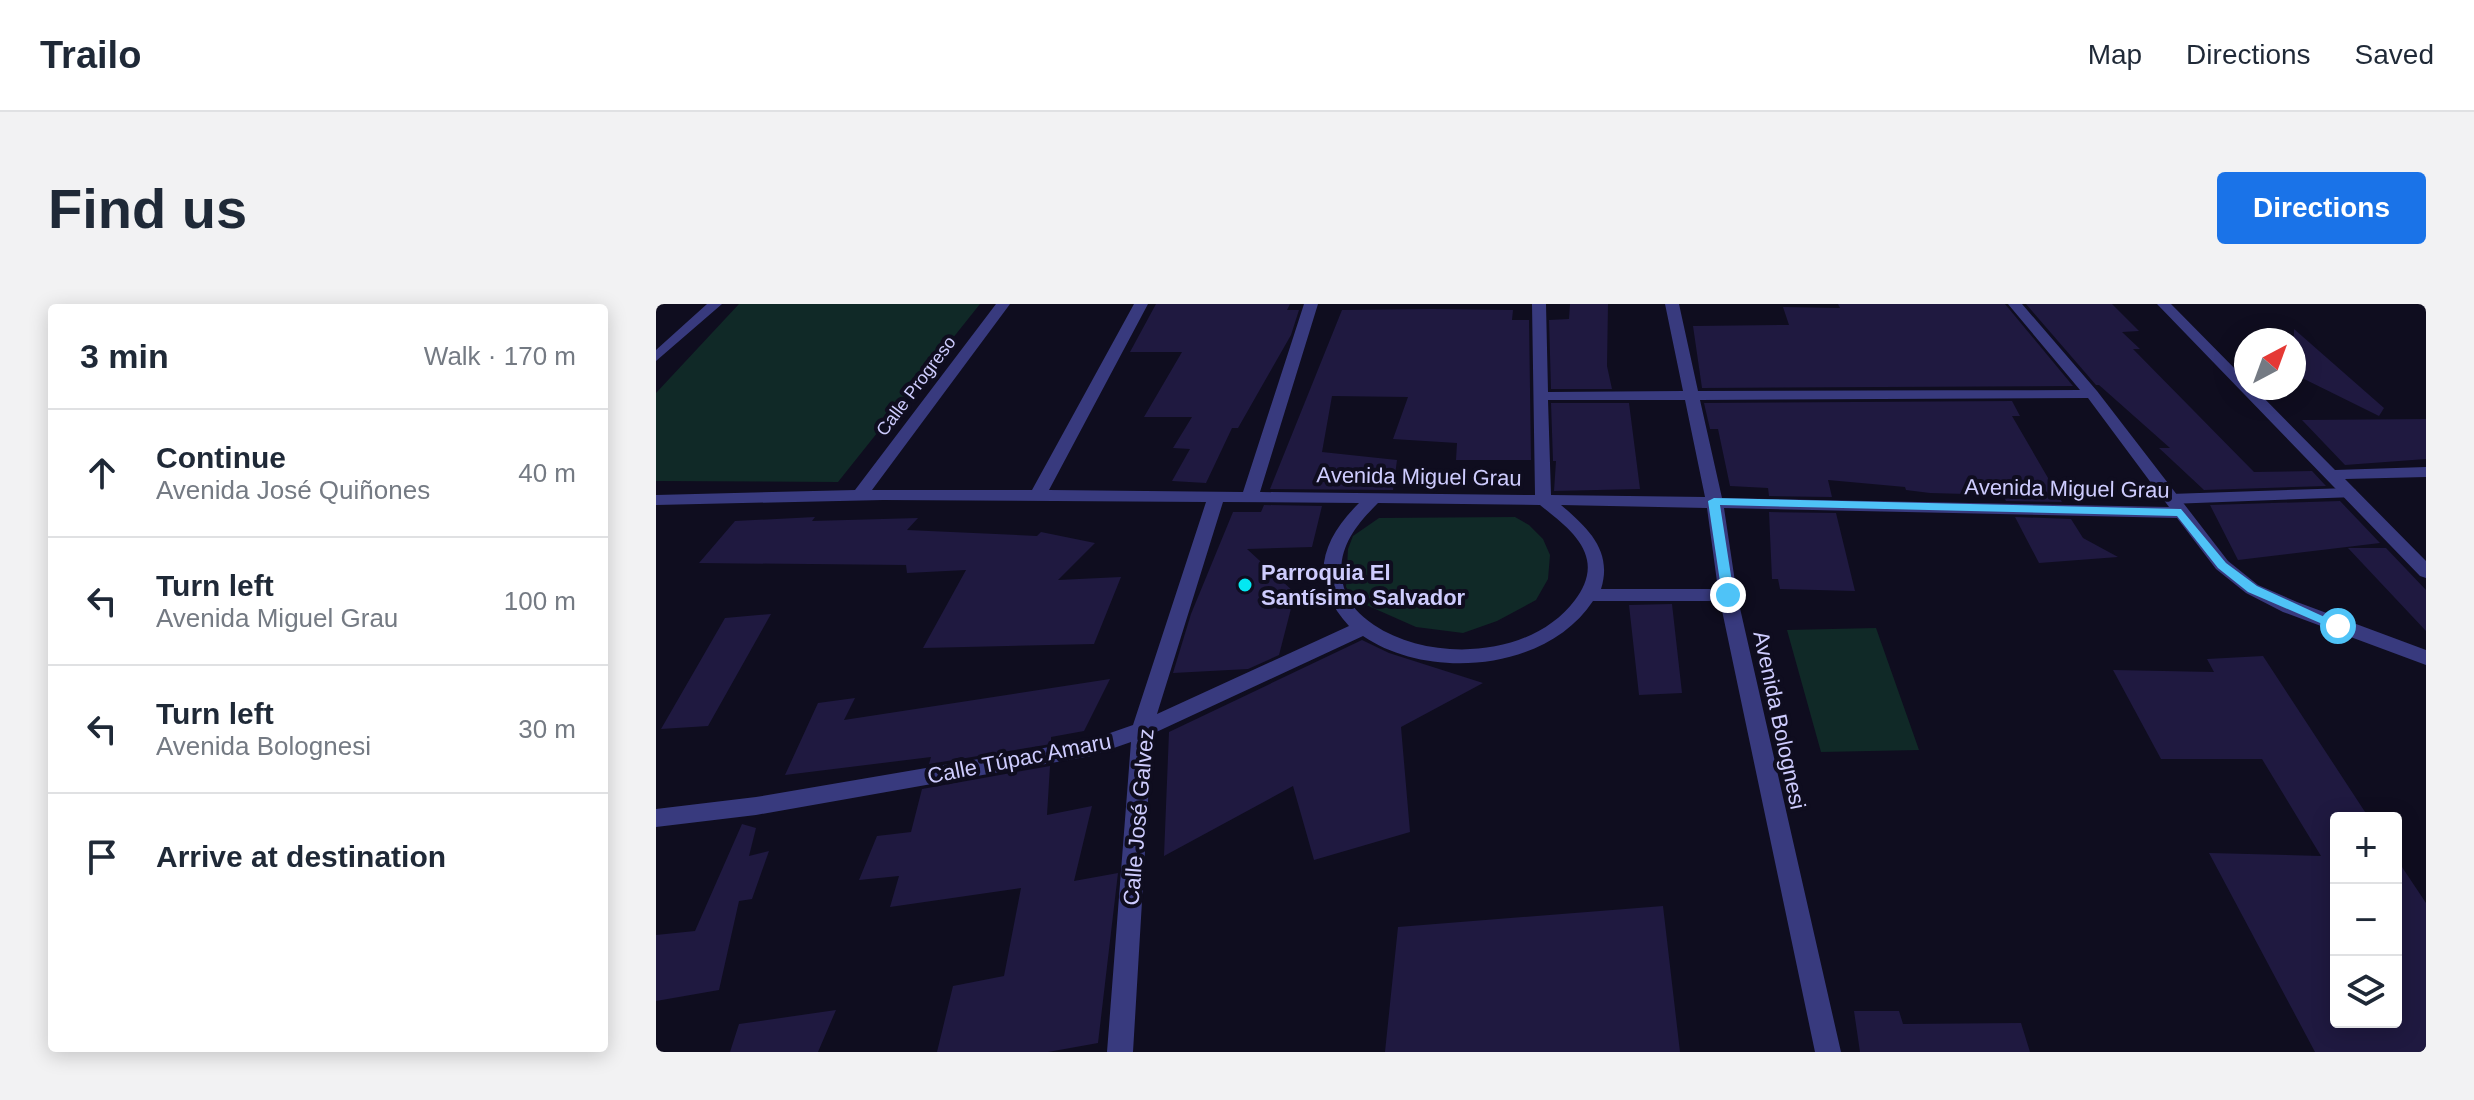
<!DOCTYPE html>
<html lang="en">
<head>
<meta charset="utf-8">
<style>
  :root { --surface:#fff; --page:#f2f2f3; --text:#1f2937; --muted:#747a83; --line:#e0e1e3; --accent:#1a73e8 }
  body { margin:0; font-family:Arial,sans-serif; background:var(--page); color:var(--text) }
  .controls { position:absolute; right:24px; bottom:24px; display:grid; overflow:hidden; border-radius:8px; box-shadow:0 4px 20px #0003 }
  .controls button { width:72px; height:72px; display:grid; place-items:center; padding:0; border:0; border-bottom:2px solid var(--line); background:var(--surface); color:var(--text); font:40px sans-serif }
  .compass { position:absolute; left:1578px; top:24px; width:72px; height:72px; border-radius:50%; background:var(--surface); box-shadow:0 4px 20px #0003; rotate:41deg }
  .stop { position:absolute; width:24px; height:24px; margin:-18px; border:6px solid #4fc3f7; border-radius:50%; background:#fff }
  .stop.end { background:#4fc3f7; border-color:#fff; box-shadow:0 2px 8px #0008 }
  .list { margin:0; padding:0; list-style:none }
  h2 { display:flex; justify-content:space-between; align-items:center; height:104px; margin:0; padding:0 32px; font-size:34px }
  h2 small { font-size:26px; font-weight:400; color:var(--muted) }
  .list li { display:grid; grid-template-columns:52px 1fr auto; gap:24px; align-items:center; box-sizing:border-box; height:128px; padding:0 32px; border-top:2px solid var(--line) }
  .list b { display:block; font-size:30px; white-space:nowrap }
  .list p { margin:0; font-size:26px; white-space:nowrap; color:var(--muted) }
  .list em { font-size:26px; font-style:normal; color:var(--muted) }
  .icon { flex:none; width:44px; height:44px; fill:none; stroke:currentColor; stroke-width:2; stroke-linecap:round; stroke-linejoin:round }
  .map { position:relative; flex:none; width:1770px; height:748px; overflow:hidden; border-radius:8px }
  header { display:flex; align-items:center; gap:48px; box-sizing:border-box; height:112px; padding:0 40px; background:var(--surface); border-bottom:2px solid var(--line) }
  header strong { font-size:38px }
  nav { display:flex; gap:44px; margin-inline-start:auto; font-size:28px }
  .intro { display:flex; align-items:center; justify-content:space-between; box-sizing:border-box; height:192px; padding:0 48px }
  h1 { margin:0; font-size:56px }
  .button { padding:20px 36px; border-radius:8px; background:var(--accent); color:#fff; font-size:28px; font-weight:700 }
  main { display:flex; gap:48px; padding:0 48px }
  aside { flex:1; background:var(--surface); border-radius:8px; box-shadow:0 4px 20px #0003 }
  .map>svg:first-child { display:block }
  .green { fill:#102927 }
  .building { fill:#1f1940 }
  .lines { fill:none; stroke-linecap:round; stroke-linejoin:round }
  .service { fill:#383a7e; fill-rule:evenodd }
  .minor { fill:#383a7e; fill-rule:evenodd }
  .route { fill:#4fc3f7 }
  .poi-dot { fill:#03e8f2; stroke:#0f0d1f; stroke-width:3 }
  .labels { text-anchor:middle; stroke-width:8; stroke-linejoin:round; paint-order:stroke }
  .far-street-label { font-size:18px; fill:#ceccfe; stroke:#0f0d1f }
  .street-label { font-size:22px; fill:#ceccfe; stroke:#0f0d1f }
  .poi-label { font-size:22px; font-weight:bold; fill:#ceccfe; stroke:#0f0d1f; text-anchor:start }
</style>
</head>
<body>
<header>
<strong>Trailo</strong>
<nav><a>Map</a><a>Directions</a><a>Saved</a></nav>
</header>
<div class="intro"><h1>Find us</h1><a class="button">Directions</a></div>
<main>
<aside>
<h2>3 min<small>Walk · 170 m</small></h2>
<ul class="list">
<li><svg class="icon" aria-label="ahead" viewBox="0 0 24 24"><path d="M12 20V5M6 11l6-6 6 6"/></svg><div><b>Continue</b><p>Avenida José Quiñones</p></div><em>40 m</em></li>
<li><svg class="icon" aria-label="left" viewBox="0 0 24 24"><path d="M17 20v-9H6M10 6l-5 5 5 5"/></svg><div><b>Turn left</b><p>Avenida Miguel Grau</p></div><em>100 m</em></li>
<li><svg class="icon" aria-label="left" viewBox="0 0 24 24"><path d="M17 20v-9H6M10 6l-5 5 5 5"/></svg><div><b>Turn left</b><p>Avenida Bolognesi</p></div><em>30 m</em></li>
<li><svg class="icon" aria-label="arrive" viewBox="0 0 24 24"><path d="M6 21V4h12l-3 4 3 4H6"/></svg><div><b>Arrive at destination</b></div></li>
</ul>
</aside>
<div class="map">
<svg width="1770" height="748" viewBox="0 0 1770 748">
  <rect width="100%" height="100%" fill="#0f0d1f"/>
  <!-- green -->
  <path class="green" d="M83,0H324L182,178L0,177V89Z
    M859,213L873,221L887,235L894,251L892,275L880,296L841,317L807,329L760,323L699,296L690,283L692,245L697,232L723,214Z
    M1220,324L1263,446L1165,448L1131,326Z"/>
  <!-- building -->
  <path class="building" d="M500,0H634L631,6H643L635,31L582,124H576L550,179L516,177L534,145L517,144L536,113H488L526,48H474Z
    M914,0H952L951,62L956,85H895L893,16L913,15Z
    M1182,0H1349L1417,82L1046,84L1037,22L1133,21L1127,3L1184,4Z
    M1370,0H1456L1483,27L1466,28L1484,45H1477L1598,168L1656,167L1670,182L1548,186L1503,144H1514L1443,81H1440Z
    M777,5L857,6L856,16H873L875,156H800L801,139L737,135L752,93L676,92L666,148L741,156L737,186L614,185L686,6Z
    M1638,25L1728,104L1723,112L1638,70Z
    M1356,97L1364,112H1356L1406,198L1350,197L1347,191L1274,189L1250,186L1249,183L1172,176L1176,193L1113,192L1112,184L1074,182L1062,125H1054L1048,99Z
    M895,99H973L984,185L898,187L900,157H897Z
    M1770,115V155L1689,161L1646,116Z
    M1684,197L1724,239L1582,256L1554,201Z
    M608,201L666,202L656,243L591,245L639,289L623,351L592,365L517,369L535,310L577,208H605Z
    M1113,208L1180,209L1199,287L1124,285L1122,275H1116Z
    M159,213L156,217L262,214L251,226L381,232L385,228L439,239L402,276L465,273L438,340L267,344L310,266L251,269L250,261L43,259L79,217Z
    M1359,213L1415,215L1427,234L1462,253L1383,259Z
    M1692,244H1730L1770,286V327Z
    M1016,300L1026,389L983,391L973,301Z
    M115,310L52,422L5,425L69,314Z
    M706,336L733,349L827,379L745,423L754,528L658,556L637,482L508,552L513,428Z
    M1607,352L1713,514H1680V718H1740V554L1770,599V748H1659L1553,549L1665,552L1606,455H1505L1457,366L1558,368L1551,355Z
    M454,375L428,427L395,433V440L273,460L275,453L129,471L162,399L199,394L188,416Z
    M394,462L391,511L436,502L418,577L462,569L442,739L392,748H281L297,682L348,672L365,584L234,603L243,572L203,576L221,532L255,528L266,485Z
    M86,520L100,524L93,552L113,547L96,595L83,597L63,686L0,697V631L39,627Z
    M1007,602L1024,748H729L742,623Z
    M180,706L162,748H74L83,720Z
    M1198,707H1243L1247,720L1365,719L1374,748H1204Z"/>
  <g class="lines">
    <!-- service -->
    <path class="service" d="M1693,184L1699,185L1701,189L1699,193L1514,200L1506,195L1514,190Z"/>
    <!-- minor -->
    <path class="minor" d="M51,0H66L0,57V46Z
      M340,0H354L216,186H376L478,0H492L393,186L587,188L648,0H662L604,188L879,191L876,0H890L892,88L1027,87L1009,0H1023L1042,87L1424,86L1352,0H1366L1441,87L1572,257L1602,281L1641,298L1770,346V361L1627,308L1590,289L1560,265L1521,214L1068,204L1081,291L1185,748H1159L1064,297H937C891,367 773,377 707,332L496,430L477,748H451L475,438L435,452L100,511L0,523V505L100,493L434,436L477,421L550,198L227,196L0,201V191L199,186ZM1432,94L1513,203L1066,194L1044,96ZM892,96H1029L1049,193L895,191ZM567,198L703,199C663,239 653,278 693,322L501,410ZM722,199L884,201C901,215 927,233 931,256C934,270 928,284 919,296C876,354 775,359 718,321C704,311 693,301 688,284C678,248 698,223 722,199ZM905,201L1051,204L1062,285H945C957,247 932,224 905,201Z
      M1501,0H1515L1590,76V84H1598L1679,166L1770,163V173L1689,175L1770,257V274L1764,272Z"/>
  </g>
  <!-- route -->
  <path class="route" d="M1058,194L1525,205L1570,259L1601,282L1688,322L1686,325H1678L1592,288L1562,264L1521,212L1064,201L1078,291L1072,295L1066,291L1052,197Z"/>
  <!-- markers -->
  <circle class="poi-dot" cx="589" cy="281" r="8"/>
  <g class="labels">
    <!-- far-street labels -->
    <g class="far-street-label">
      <text transform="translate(260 82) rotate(-53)" y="6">Calle Progreso</text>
    </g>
    <!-- street labels -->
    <g class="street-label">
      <text transform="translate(763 172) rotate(1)" y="8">Avenida Miguel Grau</text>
      <text transform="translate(1411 184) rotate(1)" y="8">Avenida Miguel Grau</text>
      <text transform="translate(1124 416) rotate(78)" y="8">Avenida Bolognesi</text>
      <text transform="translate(363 454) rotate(-11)" y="8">Calle Túpac Amaru</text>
      <text transform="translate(482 513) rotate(-85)" y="8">Calle José Galvez</text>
    </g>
    <!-- poi labels -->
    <g class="poi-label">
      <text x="605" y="276">Parroquia El<tspan x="605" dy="25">Santísimo Salvador</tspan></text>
    </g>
  </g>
</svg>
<div class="controls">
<button>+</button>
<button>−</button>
<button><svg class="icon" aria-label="layers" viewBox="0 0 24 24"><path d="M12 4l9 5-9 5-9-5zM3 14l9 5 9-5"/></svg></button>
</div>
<svg class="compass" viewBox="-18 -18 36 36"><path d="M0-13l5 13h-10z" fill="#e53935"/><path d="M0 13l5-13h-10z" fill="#747a83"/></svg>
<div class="stop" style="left:1682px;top:322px"></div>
<div class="stop end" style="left:1072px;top:291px"></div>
</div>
</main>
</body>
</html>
